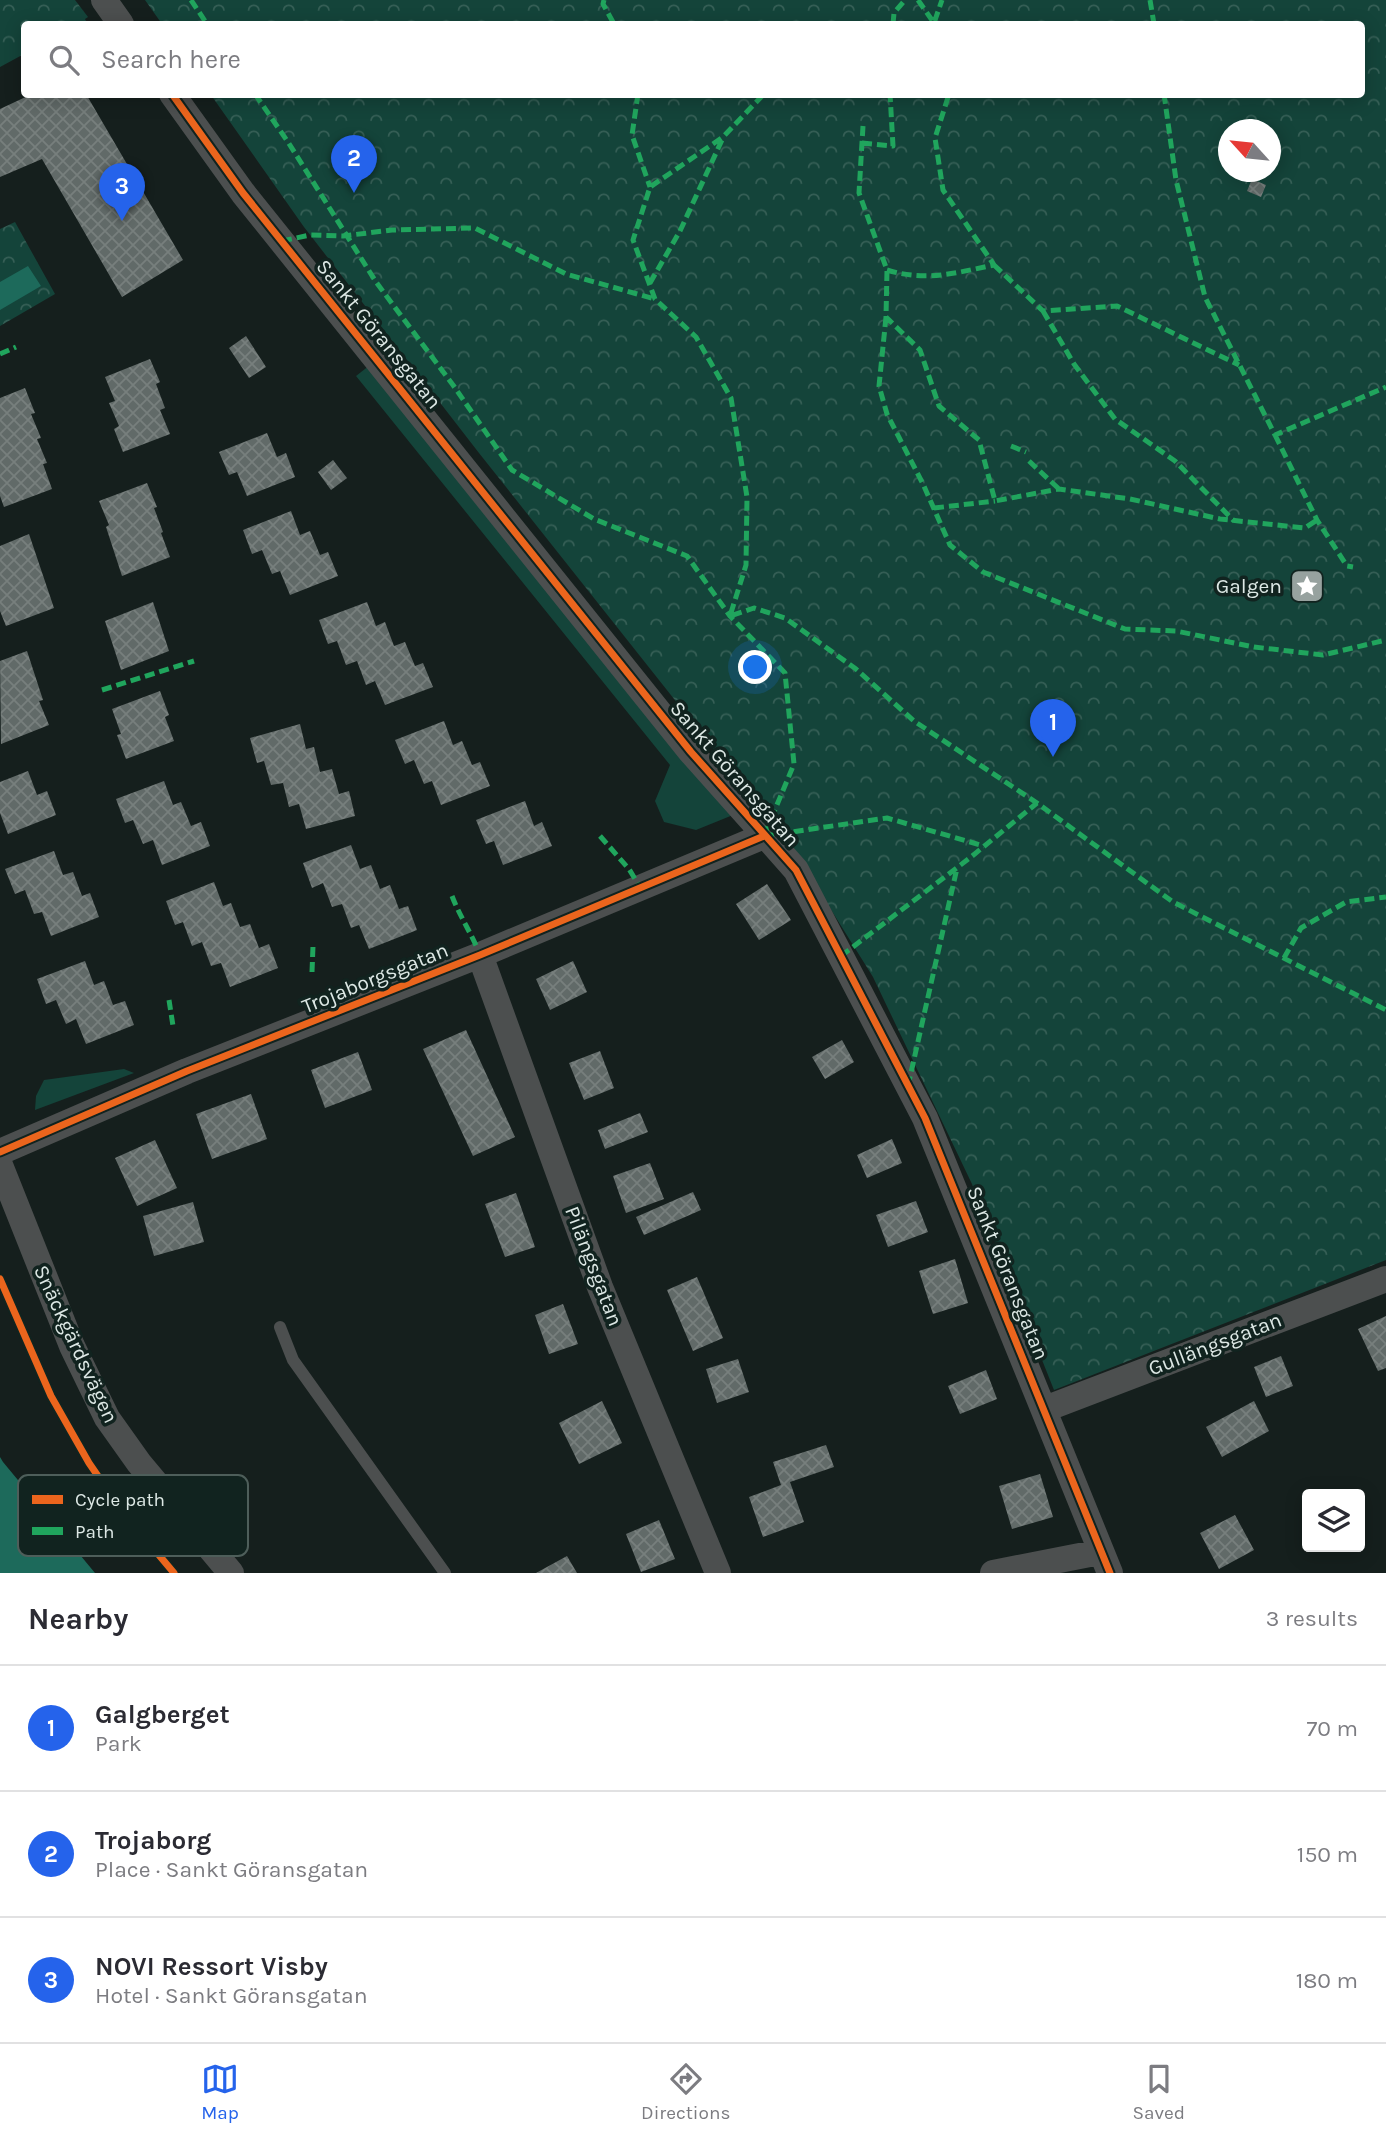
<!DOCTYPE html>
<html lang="en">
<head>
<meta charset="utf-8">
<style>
  :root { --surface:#fff; --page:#f7f7f7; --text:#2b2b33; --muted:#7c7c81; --line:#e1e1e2; --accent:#2563eb }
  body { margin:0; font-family:Karla,sans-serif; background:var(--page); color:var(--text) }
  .controls { position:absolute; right:21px; bottom:21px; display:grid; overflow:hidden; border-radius:7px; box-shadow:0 4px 18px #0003 }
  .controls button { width:63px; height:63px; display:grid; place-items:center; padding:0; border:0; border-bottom:2px solid var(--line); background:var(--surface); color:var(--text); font:35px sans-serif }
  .compass { position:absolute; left:1218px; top:119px; width:63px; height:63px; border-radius:50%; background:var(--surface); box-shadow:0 4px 18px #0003; rotate:297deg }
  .you { position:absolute; left:756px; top:668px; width:24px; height:24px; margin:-18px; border:5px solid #fff; border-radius:50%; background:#1a73e8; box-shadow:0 0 0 10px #1a73e833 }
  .badge { display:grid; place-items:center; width:46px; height:46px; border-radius:50%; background:var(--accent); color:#fff; font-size:23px; font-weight:700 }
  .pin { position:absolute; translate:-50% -58px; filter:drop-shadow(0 2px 4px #0008) }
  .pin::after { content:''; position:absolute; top:37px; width:24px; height:21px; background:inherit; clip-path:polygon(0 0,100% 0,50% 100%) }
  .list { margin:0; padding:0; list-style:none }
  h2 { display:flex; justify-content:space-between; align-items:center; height:91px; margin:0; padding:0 28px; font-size:30px }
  h2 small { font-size:23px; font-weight:400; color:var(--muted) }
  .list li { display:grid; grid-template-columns:46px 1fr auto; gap:21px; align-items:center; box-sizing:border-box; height:126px; padding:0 28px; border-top:2px solid var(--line) }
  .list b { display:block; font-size:26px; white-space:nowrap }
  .list p { margin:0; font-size:23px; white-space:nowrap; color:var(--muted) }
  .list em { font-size:23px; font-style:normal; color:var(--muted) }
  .icon { flex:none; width:38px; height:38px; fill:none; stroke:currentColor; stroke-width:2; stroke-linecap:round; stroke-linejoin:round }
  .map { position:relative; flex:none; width:1386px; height:1573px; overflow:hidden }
  .search { position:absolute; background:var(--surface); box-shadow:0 4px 18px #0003; left:21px; right:21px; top:21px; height:77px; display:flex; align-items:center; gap:18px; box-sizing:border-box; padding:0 24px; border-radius:7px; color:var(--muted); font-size:26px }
  .sheet { height:469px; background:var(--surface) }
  nav { display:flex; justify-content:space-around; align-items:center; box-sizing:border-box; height:98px; border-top:2px solid var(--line); background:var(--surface); font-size:19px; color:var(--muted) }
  nav a { display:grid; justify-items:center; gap:4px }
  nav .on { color:var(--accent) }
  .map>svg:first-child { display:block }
  .grass { fill:#14443a }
  .park { fill:url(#park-crowns); fill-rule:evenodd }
  .water { fill:#1d6a5b }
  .building { fill:url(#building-cross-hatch) }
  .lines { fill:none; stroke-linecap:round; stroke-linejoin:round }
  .service { stroke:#4c4f4f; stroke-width:12 }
  .minor { stroke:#4c4f4f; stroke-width:26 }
  .quiet { stroke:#20a55d; stroke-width:5; stroke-dasharray:10 5; stroke-linecap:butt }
  .cycleway-casing { stroke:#11231f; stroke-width:11 }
  .cycleway { stroke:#eb651d; stroke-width:7 }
  .labels { text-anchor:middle; stroke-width:7; stroke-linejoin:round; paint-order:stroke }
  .street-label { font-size:21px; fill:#dde8e5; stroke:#11231f }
  .poi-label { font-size:21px; fill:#dde8e5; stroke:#11231f; text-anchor:end }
  .key { fill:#11231f; stroke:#4e5e5a; stroke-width:2 }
  .key-label { font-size:19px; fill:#dde8e5 }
</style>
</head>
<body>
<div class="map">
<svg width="1386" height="1573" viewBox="0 0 1386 1573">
  <defs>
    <pattern id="park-crowns" width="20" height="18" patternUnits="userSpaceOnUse" patternTransform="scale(1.75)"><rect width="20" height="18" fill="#14443a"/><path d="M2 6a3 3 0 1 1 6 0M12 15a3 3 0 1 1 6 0" fill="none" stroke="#365f56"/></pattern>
    <pattern id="building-cross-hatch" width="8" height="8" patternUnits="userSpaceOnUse" patternTransform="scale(1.75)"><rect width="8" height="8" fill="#616a68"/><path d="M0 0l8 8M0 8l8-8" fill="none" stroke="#777f7d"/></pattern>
  </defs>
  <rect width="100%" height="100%" fill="#151f1d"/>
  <!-- grass -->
  <path class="grass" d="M370,365L733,815L696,830L664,822L655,801L670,765L356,376Z
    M124,1069L134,1073L35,1110L36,1096L44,1080Z"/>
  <!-- park -->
  <path class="park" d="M0,0H75L88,17L85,19L87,23L84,24H24V54L0,67Z
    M145,0H1386V1260L1054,1390L972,1184L873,977L780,828L773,819L770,820L479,453L304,227L211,95L1362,94V24H162ZM1228,130H1270V172H1228Z
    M15,222L55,294L0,326V229Z"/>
  <!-- water -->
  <path class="water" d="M28,266L41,286L0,310V282Z
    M0,1457L3,1462L95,1573H0Z"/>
  <!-- building -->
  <path class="building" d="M32,94H86L183,260L122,297L42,159L0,177V109Z
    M1252,179L1266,185L1261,197L1247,191Z
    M246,336L266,367L249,378L229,348Z
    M150,359L160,382L156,384L165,408L160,410L170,434L123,452L114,429L119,426L109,403L115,401L105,377Z
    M25,388L35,413L31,414L41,438L37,439L47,463L43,464L52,489L4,507L0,496V398Z
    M267,433L277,457L286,453L295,477L247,496L237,472L229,475L219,452Z
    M333,460L347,478L331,490L318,472Z
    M147,483L157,507L154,508L163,532L161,533L170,557L122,576L106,527L109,525L99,501Z
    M291,511L300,535L310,531L320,555L328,552L338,576L290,595L280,571L272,574L262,550L252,554L243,530Z
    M29,534L54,608L6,626L0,611V546Z
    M153,602L169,651L121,670L105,621Z
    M367,602L376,626L385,622L394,646L405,642L415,666L423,663L433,687L385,705L375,681L366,685L357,661L346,665L337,641L328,644L319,620Z
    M27,651L43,700L39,701L49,725L1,744L0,661Z
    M160,691L169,715L165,717L174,741L126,759L117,735L121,734L112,709Z
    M444,721L453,745L462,741L472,765L480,762L490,786L441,805L432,781L424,784L414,760L405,764L395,740Z
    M300,724L306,749L314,747L320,772L332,769L339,794L349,791L355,816L306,829L299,804L289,807L283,783L271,785L264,761L257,763L250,738Z
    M28,771L37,795L47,791L56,815L8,834L0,813V782Z
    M164,781L173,805L181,802L191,826L201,822L210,846L162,865L153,840L143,844L133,820L125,823L116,799Z
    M525,801L534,826L542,822L552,846L503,865L494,841L486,844L476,820Z
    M351,845L360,869L371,865L380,889L390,885L399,909L408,906L417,930L369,949L359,925L351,928L342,904L332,907L323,883L312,888L303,863Z
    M54,851L63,875L73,872L82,896L90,893L99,917L51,936L42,912L34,914L25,890L15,894L5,869Z
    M214,882L223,906L231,903L240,927L250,924L259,948L269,944L278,968L230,987L221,963L211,966L202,942L192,946L183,922L175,925L166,901Z
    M767,884L791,920L759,940L736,904Z
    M85,961L94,985L104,981L113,1005L125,1001L134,1025L86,1044L76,1019L66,1024L56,1000L46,1004L37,979Z
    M573,961L587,992L550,1010L536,979Z
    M466,1030L515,1137L473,1156L423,1049Z
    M842,1040L854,1062L825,1079L812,1057Z
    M600,1051L614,1088L584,1100L569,1063Z
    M358,1052L372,1090L325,1108L311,1070Z
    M251,1094L267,1139L212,1159L196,1114Z
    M640,1113L648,1132L605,1149L598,1130Z
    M892,1139L902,1163L867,1178L857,1155Z
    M155,1140L177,1188L137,1206L115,1158Z
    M650,1163L664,1199L626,1213L613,1176Z
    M693,1192L701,1210L644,1235L636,1217Z
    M516,1193L535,1247L505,1257L485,1204Z
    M916,1201L928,1232L888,1247L876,1215Z
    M193,1202L204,1242L154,1256L143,1216Z
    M955,1259L968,1303L933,1314L919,1271Z
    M697,1277L723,1338L693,1351L667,1290Z
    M563,1304L578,1344L549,1354L535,1315Z
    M1386,1316V1368L1378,1371L1358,1329Z
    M1281,1356L1293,1386L1266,1397L1254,1367Z
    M738,1359L749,1392L717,1403L706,1369Z
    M986,1370L997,1399L960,1414L948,1386Z
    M602,1401L622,1443L579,1464L559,1423Z
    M1254,1401L1269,1431L1222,1457L1206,1427Z
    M826,1445L834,1467L790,1482L804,1522L763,1537L749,1497L781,1485L773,1462Z
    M1040,1474L1053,1517L1012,1529L999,1486Z
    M1235,1515L1254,1550L1219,1569L1200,1533Z
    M659,1520L675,1559L641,1572L626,1534Z
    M567,1556L577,1573H536Z"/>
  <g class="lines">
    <!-- service -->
    <path class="service" d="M280,1327L293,1360L445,1573"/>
    <!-- minor -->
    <path class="minor" d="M104,0L121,24
      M172,94L243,193L691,752L796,870L925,1118L1110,1573
      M480,955L600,1287L718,1573
      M0,1152L187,1071L480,955L764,836
      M0,1165L72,1346L107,1418L139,1463L231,1573
      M1045,1409L1386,1279
      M993,1573L1100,1552"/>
    <!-- quiet -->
    <path class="quiet" d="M191,0L207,24
      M604,0L603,4L614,24
      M918,0L934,23L942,0
      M1150,0L1154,24
      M893,24L894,13L905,0
      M255,94L288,142L376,282L453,385L512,470L594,519L687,556L730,616L785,673L794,764L764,836
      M638,94L632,135L650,187
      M778,94L762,96L723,137L650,187L633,240L655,299L696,337L731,398L747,497L746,565L730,616L754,608L785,618L856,669L914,721L1037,803L1173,902L1386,1010
      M1164,94L1176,180L1205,297L1275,435L1386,387
      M863,126L859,193L887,270L886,317L920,350L939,406L979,440L995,501L1059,489L1130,499L1220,519L1305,528L1317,520
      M862,143L893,146L890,94
      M282,241L310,235L343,236L392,230L475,228L566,274L655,299
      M994,265L1043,311L1117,306L1239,365
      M887,270C926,282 955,273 994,265L943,190L935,138L949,94
      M650,283L680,231L722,140
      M1043,311L1074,364L1115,419L1175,461L1234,521
      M886,317L879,386L887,414L923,484L950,545L983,572L1125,629L1176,631L1254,647L1323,655L1386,640
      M0,354L16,347
      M1275,435L1317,520L1347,566L1353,567
      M1011,446L1026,452
      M1029,461L1059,489
      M934,508L995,501
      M102,690L194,661
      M600,836L629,869L640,887
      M764,836L887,818L984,846
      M452,896C460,917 472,934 480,955
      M841,956L971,857L1037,803
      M1284,958L1301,928L1346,902L1386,897
      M312,972L313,946
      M169,1000L173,1026
      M908,1086L957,868"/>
    <!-- cycleway casing -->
    <g class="cycleway-casing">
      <path id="cycleway" d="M172,94L243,193L691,752L796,870L925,1118L1110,1573
        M0,1152L187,1071L480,955L764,836
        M0,1279L51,1396L89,1463L122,1511L174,1573"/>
    </g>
    <!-- cycleway -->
    <use href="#cycleway" class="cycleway"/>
  </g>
  <!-- icons -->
  <defs>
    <g id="sight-square" transform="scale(1.75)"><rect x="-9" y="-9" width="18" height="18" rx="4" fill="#97a29f" stroke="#11231f"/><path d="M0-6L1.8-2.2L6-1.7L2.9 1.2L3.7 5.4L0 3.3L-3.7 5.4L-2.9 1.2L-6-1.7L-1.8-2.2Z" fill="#fff"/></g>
  </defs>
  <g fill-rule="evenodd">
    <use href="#sight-square" x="1307" y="586"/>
  </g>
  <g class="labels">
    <!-- street labels -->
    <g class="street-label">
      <text transform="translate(379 334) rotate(51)" y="7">Sankt Göransgatan</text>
      <text transform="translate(735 774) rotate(49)" y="7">Sankt Göransgatan</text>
      <text transform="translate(375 978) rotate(-22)" y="7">Trojaborgsgatan</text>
      <text transform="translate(594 1266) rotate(69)" y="7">Pilängsgatan</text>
      <text transform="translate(1008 1273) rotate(68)" y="7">Sankt Göransgatan</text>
      <text transform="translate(76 1344) rotate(65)" y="7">Snäckgärdsvägen</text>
      <text transform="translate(1215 1344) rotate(-21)" y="7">Gullängsgatan</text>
    </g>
    <!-- poi labels -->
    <g class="poi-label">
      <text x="1282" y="593">Galgen</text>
    </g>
  </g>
  <!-- legend -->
  <rect x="18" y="1475" width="230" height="81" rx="10" class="key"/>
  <rect x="32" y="1495" width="31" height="9" fill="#eb651d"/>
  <rect x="32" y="1527" width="31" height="8" fill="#20a55d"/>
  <g class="key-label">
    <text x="75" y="1506">Cycle path</text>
    <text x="75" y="1538">Path</text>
  </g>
</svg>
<div class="controls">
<button><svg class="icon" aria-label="layers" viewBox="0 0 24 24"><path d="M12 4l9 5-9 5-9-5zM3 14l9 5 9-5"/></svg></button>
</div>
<svg class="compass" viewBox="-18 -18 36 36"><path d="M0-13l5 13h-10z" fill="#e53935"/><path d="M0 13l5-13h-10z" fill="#7c7c81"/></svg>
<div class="you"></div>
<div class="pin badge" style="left:1053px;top:757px">1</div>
<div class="pin badge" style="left:354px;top:193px">2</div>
<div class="pin badge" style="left:122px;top:221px">3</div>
<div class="search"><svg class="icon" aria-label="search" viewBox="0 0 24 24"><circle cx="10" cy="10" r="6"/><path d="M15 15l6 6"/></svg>Search here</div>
</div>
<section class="sheet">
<h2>Nearby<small>3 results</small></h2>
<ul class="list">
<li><span class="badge">1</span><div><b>Galgberget</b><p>Park</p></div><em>70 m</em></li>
<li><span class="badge">2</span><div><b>Trojaborg</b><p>Place · Sankt Göransgatan</p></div><em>150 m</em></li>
<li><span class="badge">3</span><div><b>NOVI Ressort Visby</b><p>Hotel · Sankt Göransgatan</p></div><em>180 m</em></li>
</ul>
</section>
<nav>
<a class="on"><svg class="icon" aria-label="map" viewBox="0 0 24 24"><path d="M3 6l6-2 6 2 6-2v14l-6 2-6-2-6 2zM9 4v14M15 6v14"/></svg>Map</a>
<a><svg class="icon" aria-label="directions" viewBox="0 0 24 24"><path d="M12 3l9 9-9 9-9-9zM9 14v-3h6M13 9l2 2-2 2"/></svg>Directions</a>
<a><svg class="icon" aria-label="saved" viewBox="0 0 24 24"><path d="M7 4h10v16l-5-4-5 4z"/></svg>Saved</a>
</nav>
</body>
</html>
